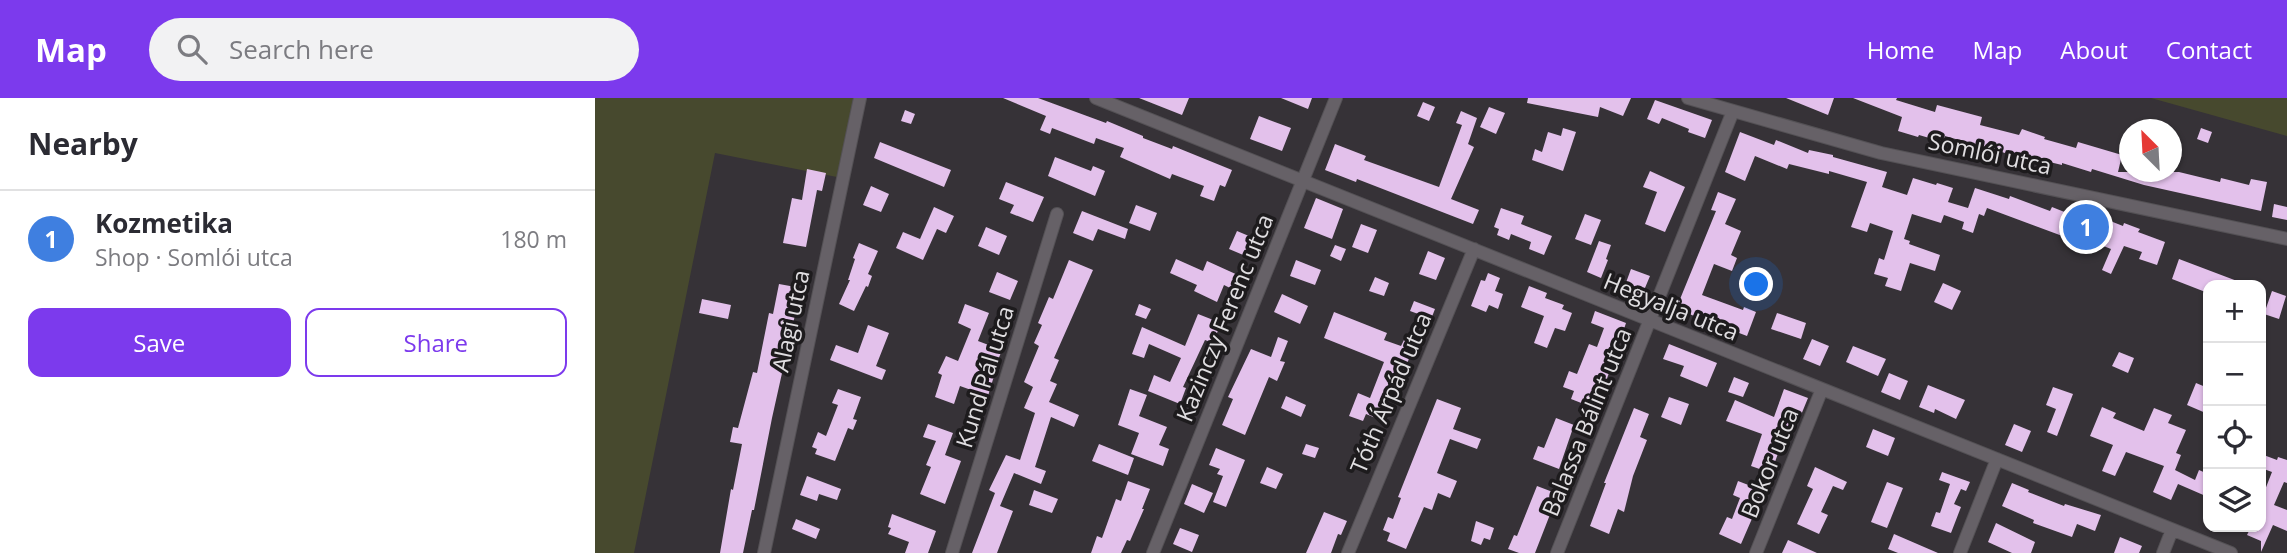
<!DOCTYPE html>
<html lang="en">
<head>
<meta charset="utf-8">
<style>
  :root { --surface:#fff; --page:#f2f2f3; --text:#2b2b33; --muted:#7c7c81; --line:#e1e1e2; --accent:#7c3aed }
  body { margin:0; font-family:"Open Sans",sans-serif; background:var(--page); color:var(--text) }
  .controls { position:absolute; right:21px; bottom:21px; display:grid; overflow:hidden; border-radius:14px; box-shadow:0 2px 5px #0004 }
  .controls button { width:63px; height:63px; display:grid; place-items:center; padding:0; border:0; border-bottom:2px solid var(--line); background:var(--surface); color:var(--text); font:35px sans-serif }
  .compass { position:absolute; left:1524px; top:21px; width:63px; height:63px; border-radius:50%; background:var(--surface); box-shadow:0 2px 5px #0004; rotate:336deg }
  .you { position:absolute; left:1162px; top:187px; width:24px; height:24px; margin:-18px; border:5px solid #fff; border-radius:50%; background:#1a73e8; box-shadow:0 0 0 10px #1a73e833 }
  .badge { display:grid; place-items:center; width:46px; height:46px; border-radius:50%; background:var(--accent); color:#fff; font-size:23px; font-weight:700 }
  .pin { position:absolute; translate:-50% -50%; border:4px solid #fff; box-shadow:0 2px 7px #0006 }
  .list { margin:0; padding:0; list-style:none }
  h2 { display:flex; justify-content:space-between; align-items:center; height:91px; margin:0; padding:0 28px; font-size:30px }
  h2 small { font-size:23px; font-weight:400; color:var(--muted) }
  .list li { display:grid; grid-template-columns:46px 1fr auto; gap:21px; align-items:center; box-sizing:border-box; height:98px; padding:0 28px; border-top:2px solid var(--line) }
  .list b { display:block; font-size:26px; white-space:nowrap }
  .list p { margin:0; font-size:23px; white-space:nowrap; color:var(--muted) }
  .list em { font-size:23px; font-style:normal; color:var(--muted) }
  .actions { display:flex; gap:14px; padding:21px 28px }
  .actions a { flex:1; padding:16px 0; border:2px solid var(--accent); border-radius:14px; text-align:center; font-size:24px; color:var(--accent) }
  .actions .main { background:var(--accent); color:#fff }
  .icon { flex:none; width:38px; height:38px; fill:none; stroke:currentColor; stroke-width:2; stroke-linecap:round; stroke-linejoin:round }
  .map { position:relative; flex:none; width:1692px; height:455px; overflow:hidden }
  header { display:flex; align-items:center; gap:42px; box-sizing:border-box; height:98px; padding:0 35px; background:var(--accent); color:#fff }
  header strong { font-size:33px }
  nav { display:flex; gap:38px; margin-inline-start:auto; font-size:24px }
  .search { width:490px; height:63px; background:var(--page); display:flex; align-items:center; gap:18px; box-sizing:border-box; padding:0 24px; border-radius:38px; color:var(--muted); font-size:26px }
  main { display:flex }
  aside { flex:1; background:var(--surface) }
  .map>svg:first-child { display:block }
  .green { fill:#47492e }
  .building { fill:#e3c1eb }
  .lines { fill:none; stroke-linecap:round; stroke-linejoin:round }
  .minor-casing { stroke:#545155; stroke-width:14 }
  .minor { stroke:#666167; stroke-width:12 }
  .labels { text-anchor:middle; stroke-width:7; stroke-linejoin:round; paint-order:stroke }
  .street-label { font-size:23px; fill:#e0dee1; stroke:#1d1b1d }
</style>
</head>
<body>
<header>
<strong>Map</strong>
<div class="search"><svg class="icon" aria-label="search" viewBox="0 0 24 24"><circle cx="10" cy="10" r="6"/><path d="M15 15l6 6"/></svg>Search here</div>
<nav><a>Home</a><a>Map</a><a>About</a><a>Contact</a></nav>
</header>
<main>
<aside>
<h2>Nearby<small></small></h2>
<ul class="list">
<li><span class="badge" style="background:#3f7fe0">1</span><div><b>Kozmetika</b><p>Shop · Somlói utca</p></div><em>180 m</em></li>
</ul>
<div class="actions"><a class="main">Save</a><a>Share</a></div>
</aside>
<div class="map">
<svg width="1692" height="455" viewBox="0 0 1692 455">
  <rect width="100%" height="100%" fill="#363237"/>
  <!-- green -->
  <path class="green" d="M0,0H259L242,79L120,55L39,455H0Z
    M1556,0H1692V38Z"/>
  <!-- building -->
  <path class="building" d="M408,0H443L511,25L512,23L548,38V40L577,51L578,48L637,72L630,89L625,87L619,103L605,98L609,88L577,76L575,81L525,59L529,50L501,40L499,46L457,30L455,36L445,32L451,18Z
    M544,0H594L587,17Z
    M686,0H717L713,11Z
    M933,0H1036L1028,18L1005,9L1003,19L932,5Z
    M1191,0H1239L1233,17Z
    M1258,0H1302L1301,2L1340,14L1342,7L1387,19L1385,27L1424,37L1427,31L1450,39L1449,41L1481,50L1483,44L1527,57L1523,74H1584L1625,84L1626,80L1654,87L1656,81L1672,84L1666,113L1549,87L1497,71L1496,74L1467,65V67L1442,61L1441,62L1411,52L1410,55L1350,38L1348,44L1324,37L1323,39L1303,33L1307,19Z
    M1060,2L1117,22L1110,40L1093,34L1094,31L1067,20L1064,26L1052,21Z
    M828,4L840,9L834,23L822,18Z
    M894,9L910,15L901,36L885,29Z
    M310,12L320,16L316,26L306,23Z
    M866,13L882,20L873,46L879,49L856,101L884,112L878,126L762,81L761,84L730,72L740,46L771,58L769,62L844,89L867,27L861,25Z
    M664,18L696,30L687,53L655,41Z
    M968,30L981,34L968,73L937,62L940,51L947,54L953,34L966,38Z
    M1606,30L1617,34L1613,45L1602,41Z
    M1145,34L1179,47L1181,42L1213,55L1214,52L1238,57V59L1292,74L1287,89L1312,97L1318,80L1341,87L1342,85L1358,90L1353,104L1373,110L1380,90L1414,101L1415,98L1455,113L1457,109L1502,127L1505,119L1528,128L1529,125L1545,131L1543,134L1570,144L1562,167L1544,161L1547,154L1529,148L1516,176L1507,172L1516,151L1491,141L1489,146L1392,110L1389,118L1384,116L1378,135L1367,131L1369,124L1349,117L1346,125L1317,116L1309,141L1315,143L1314,146L1345,157L1340,173L1315,165L1306,193L1290,188L1293,180L1279,176L1284,160L1289,162L1298,133L1275,125L1272,134L1256,129L1272,84L1234,73V76L1194,66L1192,71L1160,58L1150,83L1130,74Z
    M285,44L356,72L349,89L279,60Z
    M460,59L496,73L498,68L510,73L500,98L453,78Z
    M212,71L231,75L227,93L222,92L211,149L188,145L197,100L207,102Z
    M1055,73L1090,89L1070,134L1050,126L1062,94L1048,89Z
    M411,84L449,99L438,124L415,115L419,107L404,101Z
    M276,88L294,96L286,114L268,107Z
    M1123,94L1141,101L1130,126L1146,133L1136,157L1142,160L1137,173L1119,166L1107,197L1148,212L1149,209L1161,214L1152,238L1081,211L1121,113L1116,112Z
    M721,100L748,111L737,141L709,130Z
    M1679,106L1692,109V122L1677,119Z
    M541,107L562,115L555,133L534,125Z
    M339,109L359,118L351,135L342,131L328,162L301,150L308,134L325,141Z
    M906,110L929,118L926,126L957,138L949,157L934,151L936,144L916,136L914,142L902,137L904,131L899,129Z
    M487,113L533,131L530,141L503,131L498,143L478,135Z
    M990,116L1006,122L996,147L980,141Z
    M766,126L782,132L773,155L757,149Z
    M391,129L412,138L404,157L383,148Z
    M642,133L661,141L653,159L634,151Z
    M1004,143L1016,147L1011,161L1013,162L1006,180L992,174Z
    M264,145L283,153L273,176L277,178L273,189L271,188L259,213L244,206L255,182H253L260,161L258,160Z
    M740,147L751,151L746,163L735,158Z
    M833,153L850,160L841,182L824,176Z
    M581,161L608,173L612,163L645,178L639,192L629,187L622,204L599,193L602,187L575,175Z
    M1584,161L1650,186V187H1613V195L1577,181Z
    M474,162L498,172L459,260L464,262L455,283L462,286L454,304L484,317L479,329L456,319L440,369L451,373L446,386L419,375L405,408L418,413L402,455H377L400,395L394,392L411,357L425,362L440,315L429,310L438,289L429,284L444,248L439,245L447,227L443,225L454,199L458,201Z
    M701,162L726,172L720,187L695,178Z
    M1036,171L1055,178L1047,197L1029,190Z
    M402,174L423,183L415,202L394,194Z
    M893,175L905,180L900,193L908,196L903,211L894,207L891,214L876,208L886,182L890,183Z
    M780,179L794,185L789,198L774,193Z
    M1348,185L1366,193L1357,212L1339,204Z
    M184,186L206,190L177,320L159,412H157L148,455H125L136,391L138,392L147,346L135,344L138,329L143,330L158,274L162,275L174,215L178,216Z
    M934,188L952,195L950,200L969,207L967,211L977,215L970,233L960,230L952,250L939,245L949,218L926,209Z
    M1677,193L1691,198L1684,221L1669,216Z
    M687,196L713,208L705,226L679,214Z
    M107,201L136,207L133,221L104,215Z
    M819,203L840,211L833,229L823,225L826,217L815,213Z
    M370,206L394,215L383,243L407,252L397,277L399,278L393,298L365,288L359,306L340,299L347,277L343,275L351,258L363,263L376,231L363,225Z
    M544,206L556,211L551,221L540,217Z
    M1000,213L1031,225L1027,237L1023,235L1016,254L1021,256L1004,302L997,300L994,308L976,301L979,293L968,289L974,273L982,276L994,246L1002,249L1009,230L996,225Z
    M739,214L792,235L789,242L806,248L809,242L819,246L801,298L793,295L783,321L771,316L768,323L754,318L763,295L775,300L789,264L729,240Z
    M1182,215L1211,225L1206,241L1176,231Z
    M603,216L626,225L618,245L610,242L588,289L591,290L585,306L553,293L559,277L575,284L586,260L554,246L549,260L537,256L547,229L590,248Z
    M273,227L294,235L281,268L291,272L287,282L235,262L241,247L263,255Z
    M683,239L693,243L685,263L690,264L682,283L674,279L650,337L627,327L638,301L633,299L656,251L676,259Z
    M1217,241L1234,248L1225,268L1208,261Z
    M1074,246L1122,265L1112,289L1085,278L1089,268L1068,261Z
    M1258,248L1291,261L1283,278L1251,264Z
    M1524,254L1539,260L1533,275L1517,268Z
    M1294,275L1313,283L1305,302L1286,294Z
    M1139,279L1154,285L1148,299L1133,294Z
    M1601,285L1613,290V316L1592,307Z
    M1333,287L1370,302L1361,321L1340,311L1339,315L1324,309Z
    M1458,289L1478,296L1462,338L1452,334L1461,311L1451,307Z
    M243,291L266,299L258,321L262,322L258,332L253,330L240,363L220,356L222,351L217,349L223,334L231,338L243,307L237,305Z
    M535,291L552,297L544,318L572,329L564,347L574,351L568,368L536,356L544,335L523,327Z
    M1189,291L1213,300L1206,317L1198,314L1176,375L1156,368L1167,336L1131,323L1140,302L1179,319Z
    M691,298L711,307L706,319L686,310Z
    M1074,299L1094,306L1086,327L1066,319Z
    M842,301L866,310L858,331L886,341L882,351L855,341L842,375L862,383L855,400L843,395L837,412L829,409L811,451L792,443L795,435L788,432L793,419L798,421L806,400L803,399Z
    M1507,309L1521,315L1518,320L1549,333L1559,310L1577,317L1573,325L1591,332L1581,355L1586,357L1580,372L1600,382L1604,372L1613,376V399L1583,386L1576,402L1558,394L1569,368L1531,354L1520,378L1507,373L1518,347L1495,338Z
    M1039,310L1054,316L1045,339L1052,342L1038,378L1029,414L1023,411L1014,436L995,428L1011,385H1009Z
    M961,320L979,327L964,371L938,361L943,348L949,350Z
    M333,326L358,335L350,357L366,363L350,406L325,396L336,369L331,367L341,343L328,339Z
    M1419,326L1436,333L1427,354L1410,347Z
    M1278,331L1300,340L1293,358L1271,349Z
    M504,346L539,360L533,377L497,363Z
    M711,346L724,350L720,360L707,356Z
    M621,350L650,362L631,409L618,404L628,378L622,376L625,371L614,367Z
    M1666,356L1682,362L1683,359L1692,362V385L1689,384L1679,407L1692,412V433L1678,427L1666,454V443L1652,437L1656,429H1666V402L1677,374L1666,370Z
    M672,369L688,376L681,391L665,385Z
    M1220,369L1252,384L1248,392L1238,388L1226,414L1233,417L1224,436L1202,426L1218,391L1212,388Z
    M1347,374L1375,384L1371,393L1366,391L1359,406L1366,409L1356,435L1336,428L1341,414L1345,415L1355,386L1344,382Z
    M212,378L246,391L242,402L224,396L222,403L205,397Z
    M533,383L555,391L547,411H549L535,443L532,442L526,455H496L502,438L507,440L521,401L526,403Z
    M1143,383L1169,393L1146,446L1124,436L1132,419L1137,421L1145,400L1138,397Z
    M1292,384L1308,390L1292,430L1276,424Z
    M1417,385L1434,392L1433,394L1469,408L1470,406L1506,417L1500,433L1482,426L1477,439L1438,425L1439,422L1407,408Z
    M597,386L618,395L609,415L589,406Z
    M942,388L963,396L940,455H924L913,451L919,437L922,438Z
    M439,392L463,401L457,415L434,407Z
    M729,414L752,423L746,437L743,436L736,455H711Z
    M297,416L341,433L333,455H310L314,444L293,436L296,430L293,429Z
    M201,421L225,431L221,441L197,431Z
    M881,423L899,430L895,442L889,440L886,447L876,443Z
    M1401,425L1440,444L1436,455H1417L1393,444Z
    M585,430L604,437L597,454L578,446Z
    M1299,436L1343,455H1303L1293,451Z
    M1525,439L1547,448L1544,455H1519Z
    M1193,442L1222,455H1187Z"/>
  <g class="lines">
    <!-- minor casing -->
    <g class="minor-casing">
      <path id="minor" d="M501,0L1636,455
        M1093,0L1286,55L1692,141
        M169,455L265,0
        M357,455L462,116
        M558,455L741,0
        M753,455L879,151
        M962,455L1138,13
        M1161,455L1227,291
        M1365,455L1402,361
        M1568,455L1577,432"/>
    </g>
    <!-- minor -->
    <use href="#minor" class="minor"/>
  </g>
  <g class="labels">
    <!-- street labels -->
    <g class="street-label">
      <text transform="translate(1395 56) rotate(12)" y="8">Somlói utca</text>
      <text transform="translate(1076 209) rotate(22)" y="8">Hegyalja utca</text>
      <text transform="translate(630 220) rotate(-68)" y="8">Kazinczy Ferenc utca</text>
      <text transform="translate(196 223) rotate(-78)" y="8">Alagi utca</text>
      <text transform="translate(390 279) rotate(-73)" y="8">Kund Pál utca</text>
      <text transform="translate(796 295) rotate(-67)" y="8">Tóth Árpád utca</text>
      <text transform="translate(992 324) rotate(-68)" y="8">Balassa Bálint utca</text>
      <text transform="translate(1175 365) rotate(-68)" y="8">Bokor utca</text>
    </g>
  </g>
</svg>
<div class="controls">
<button>+</button>
<button>−</button>
<button><svg class="icon" aria-label="locate" viewBox="0 0 24 24"><circle cx="12" cy="12" r="6"/><path d="M12 2v4M12 18v4M2 12h4M18 12h4"/></svg></button>
<button><svg class="icon" aria-label="layers" viewBox="0 0 24 24"><path d="M12 4l9 5-9 5-9-5zM3 14l9 5 9-5"/></svg></button>
</div>
<svg class="compass" viewBox="-18 -18 36 36"><path d="M0-13l5 13h-10z" fill="#e53935"/><path d="M0 13l5-13h-10z" fill="#7c7c81"/></svg>
<div class="you"></div>
<div class="pin badge" style="left:1491px;top:129px;background:#3f7fe0">1</div>
</div>
</main>
</body>
</html>
